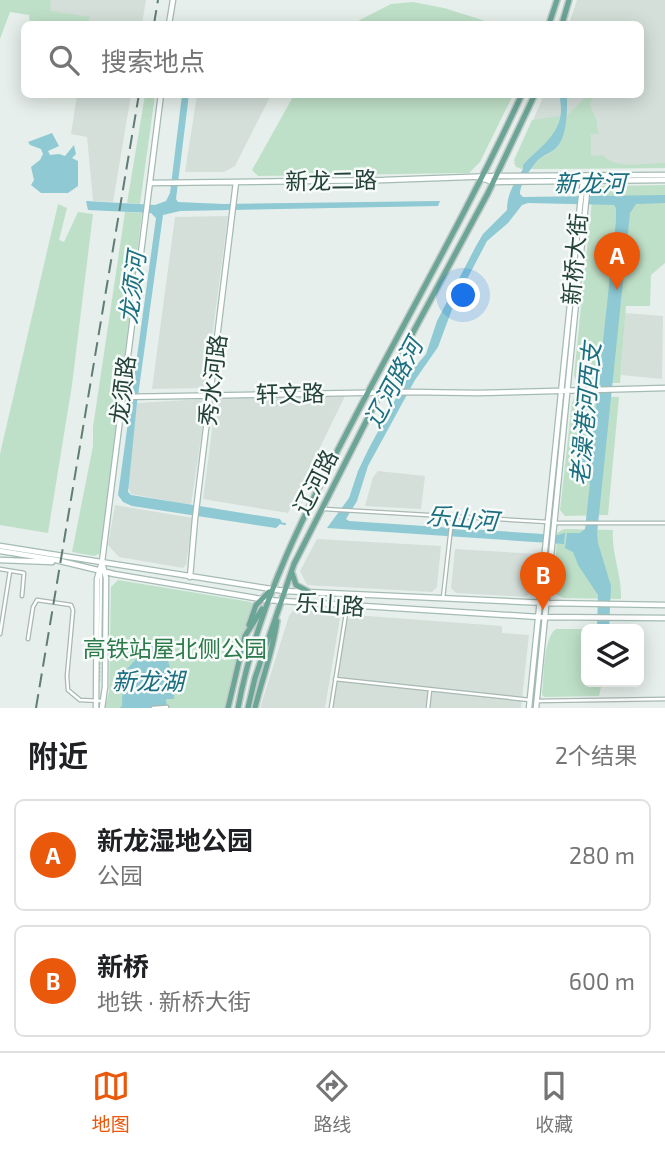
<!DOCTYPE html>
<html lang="zh">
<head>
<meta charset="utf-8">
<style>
  :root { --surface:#fff; --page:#f6f6f6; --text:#202124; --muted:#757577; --line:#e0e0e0; --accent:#ea580c }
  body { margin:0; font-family:"Exo 2","Noto Sans SC",sans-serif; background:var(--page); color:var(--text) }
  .controls { position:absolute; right:21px; bottom:21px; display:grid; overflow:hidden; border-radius:10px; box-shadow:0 4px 18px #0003 }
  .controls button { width:63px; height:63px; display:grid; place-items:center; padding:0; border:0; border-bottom:2px solid var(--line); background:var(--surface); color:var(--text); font:35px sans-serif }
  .you { position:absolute; left:464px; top:296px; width:24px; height:24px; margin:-18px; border:5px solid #fff; border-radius:50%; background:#1a73e8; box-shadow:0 0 0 10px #1a73e833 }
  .badge { display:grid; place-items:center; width:46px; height:46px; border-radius:50%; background:var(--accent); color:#fff; font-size:23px; font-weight:700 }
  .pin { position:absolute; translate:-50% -58px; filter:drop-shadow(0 2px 4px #0008) }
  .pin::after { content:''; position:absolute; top:37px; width:24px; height:21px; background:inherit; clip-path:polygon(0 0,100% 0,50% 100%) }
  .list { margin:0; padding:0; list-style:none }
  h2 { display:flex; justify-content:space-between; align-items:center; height:91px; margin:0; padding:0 28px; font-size:30px }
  h2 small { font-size:23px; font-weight:400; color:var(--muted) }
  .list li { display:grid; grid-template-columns:46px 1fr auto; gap:21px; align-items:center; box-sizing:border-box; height:112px; margin:0 14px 14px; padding:0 14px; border:2px solid var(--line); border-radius:10px }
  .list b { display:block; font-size:26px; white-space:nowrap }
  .list p { margin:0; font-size:23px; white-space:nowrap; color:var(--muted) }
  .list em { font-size:23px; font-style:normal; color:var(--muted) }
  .icon { flex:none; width:38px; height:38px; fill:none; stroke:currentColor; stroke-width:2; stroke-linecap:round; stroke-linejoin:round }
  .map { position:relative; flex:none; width:665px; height:708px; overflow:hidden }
  .search { position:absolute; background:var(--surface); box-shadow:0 4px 18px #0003; left:21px; right:21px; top:21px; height:77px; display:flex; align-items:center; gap:18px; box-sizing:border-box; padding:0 24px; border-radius:10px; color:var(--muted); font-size:26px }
  .sheet { height:343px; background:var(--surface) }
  nav { display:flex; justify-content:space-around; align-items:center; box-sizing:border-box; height:98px; border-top:2px solid var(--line); background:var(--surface); font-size:19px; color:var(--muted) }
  nav a { display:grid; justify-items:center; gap:4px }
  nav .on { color:var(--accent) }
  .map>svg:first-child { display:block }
  .built { fill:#d4dfda }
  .green { fill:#bfe0c8 }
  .water { fill:#8ec9d4 }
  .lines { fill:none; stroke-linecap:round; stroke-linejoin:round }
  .stream { stroke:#8ec9d4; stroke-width:2 }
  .street-tunnel { stroke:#bfccc8; stroke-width:2.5; stroke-dasharray:2.5 1.5; stroke-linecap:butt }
  .street-casing { stroke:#a8b8b2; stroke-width:5 }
  .secondary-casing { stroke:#a4bbb3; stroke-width:7 }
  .primary-casing { stroke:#c2cac8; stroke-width:8 }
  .street { stroke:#fff; stroke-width:2.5 }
  .secondary { stroke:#fff; stroke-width:4.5 }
  .primary { stroke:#6aa596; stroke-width:5 }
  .rail { stroke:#5f7d75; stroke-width:2; stroke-dasharray:14 7; stroke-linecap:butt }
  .labels { text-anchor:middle; stroke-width:5; stroke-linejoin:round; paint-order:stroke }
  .street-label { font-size:23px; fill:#24423a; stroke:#f7fbf9 }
  .park-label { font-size:23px; fill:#2d7a4b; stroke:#f7fbf9 }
  .water-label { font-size:24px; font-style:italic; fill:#1c6f80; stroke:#f7fbf9 }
</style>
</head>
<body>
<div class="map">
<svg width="665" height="708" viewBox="0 0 665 708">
  <rect width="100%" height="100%" fill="#e6efeb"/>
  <!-- built -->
  <path class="built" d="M51,0H146L142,24H89L90,18L49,11Z
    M577,0H665V168L521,169L514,164L544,95L640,94V24H569Z
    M77,95H131L113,202L93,201L87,137L71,134Z
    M197,95H271L235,166L224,172H185Z
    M228,216L206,384L201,388L152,389L175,217Z
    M625,313L663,316L662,379L621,375Z
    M345,396L288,513L203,499L216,400L221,397Z
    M204,399L206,405L191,505L131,494L127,485L137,403Z
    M378,471L425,476L421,509L365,506L373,477Z
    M115,505L193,518L186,565L183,568L119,557L108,545Z
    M317,539L441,546L437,587L432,592L307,585L300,571Z
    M455,549L537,554L534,589L526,597L456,593L451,588Z
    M301,608L337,612L340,618L325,708H260L289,616L294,609Z
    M354,615L502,626V633L529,635L521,708H333L347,620Z"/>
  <!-- green -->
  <path class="green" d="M0,0H51L50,11L90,17L89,24H30L29,15L10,12L0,39Z
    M413,2L444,8L495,24H352L391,4Z
    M589,94L598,95L593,96L590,105L597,121V127L599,134H591V156L603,155C615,170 647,163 665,163V168L531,169L541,157L548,155L558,147L568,114Z
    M145,95H155L140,204L127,203Z
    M294,95V94L513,95L480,162L469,173L258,176L252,170Z
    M560,116C559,138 536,150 523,165V169L516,167L514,160L532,120Z
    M665,185V263L651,275L650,306H626L620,383H577L574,375L593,191L597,187L602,186Z
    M58,204L67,208L59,240L64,242L78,212L93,214L72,385L48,533L0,525V454Z
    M125,212L142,213L101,549L99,554L94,556L72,552L93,446V427Z
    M579,396L619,397L608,515L565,516L560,510L572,403L574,398Z
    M564,529L613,530C611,553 622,575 621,599L563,598L554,593L557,533Z
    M118,580L251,602L253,605L225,708H105L109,692L111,587Z
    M556,629H627H586V682H602L599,696L545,697L542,695C544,679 543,637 556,629Z"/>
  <!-- water -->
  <path class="water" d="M189,94L176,199L178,202L223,204L440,201L438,206L180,211L163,215L137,403L128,492L131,495L280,519L282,522L276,528L132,506L123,502L118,495L156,218L151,213L88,210L86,201L155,205L166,201L170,193L182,95Z
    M560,95H567C567,110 568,136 556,148C551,153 543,155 538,160C531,168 520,183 520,194L523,197L665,195V203L636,204L630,213L597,534L598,543L611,586L609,629H597L598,595L578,565L573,552L565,548L567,533H580L585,529L590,483L581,474L583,451L592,443L616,221V208L614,205L528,203L522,205L508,223L487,241L454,304L438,347L415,380L368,466L357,501L346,519L349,521L558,535L565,533L564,544L327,528L349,498L358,471L368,450L409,374L426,354L437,321L476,246L483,234L507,210C507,194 514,183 523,169V165C537,149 560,136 561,111C561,106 560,100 560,95Z
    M52,133L59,146L48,151L50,155L59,154L65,156L74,145L76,154L72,158L78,161V186L68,193H41L31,185L34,180L31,167L40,160L43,154L41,149L30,145L28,142Z
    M160,635L171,671L175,673L174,699H166L167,708H119L122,706L123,675L120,671L123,669L126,670L138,657L136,653L140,650L142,652Z"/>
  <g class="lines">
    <!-- stream -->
    <path class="stream" d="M279,523L285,524"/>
    <!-- street-tunnel -->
    <path class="street-tunnel" d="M99,681L100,650"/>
    <!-- street casing -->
    <g class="street-casing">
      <path id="street" d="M324,509L548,522
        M554,523H665
        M0,569L24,573L22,596
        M443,598L452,518
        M0,634L10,571
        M28,639L33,607L37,600L71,605L73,610L67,676L68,690L80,700L102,701
        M100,650L101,573
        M335,679L530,700
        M536,701L665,699
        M153,708L167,707
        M331,708L347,607
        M428,708L430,690"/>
    </g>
    <!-- secondary casing -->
    <g class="secondary-casing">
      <path id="secondary" d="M169,24L173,0
        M484,179L493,182L665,180
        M150,183L384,180L496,176L665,175
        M122,397L409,392L479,393L665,388
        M0,546L284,591L547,603L665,605
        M0,551L56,560L114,574L267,600L539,617L665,618
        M0,560L52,562
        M190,577L195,519L236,182
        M96,708L97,579L102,562L161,94
        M102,708L105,687L106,578L102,562
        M529,708L580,206L583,181L586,176
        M536,708L588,181L586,177"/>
    </g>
    <!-- primary casing -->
    <g class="primary-casing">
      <path id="primary" d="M549,24L557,0
        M562,24L569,0
        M292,573L296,585L309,592
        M249,625L256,605L269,592
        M228,708L245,636L262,609
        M238,708C258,601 306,510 356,415C412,308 472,203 522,94
        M248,708L255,678L294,564L381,392L488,193L535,94
        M255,708C262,679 273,651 277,621"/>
    </g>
    <!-- street -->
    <use href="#street" class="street"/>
    <!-- secondary -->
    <use href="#secondary" class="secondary"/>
    <!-- primary -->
    <use href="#primary" class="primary"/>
    <!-- rail -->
    <path class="rail" d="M154,24L158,0
      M36,708L139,94"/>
  </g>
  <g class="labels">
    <!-- street labels -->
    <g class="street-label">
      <text transform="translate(331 181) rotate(-1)" y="8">新龙二路</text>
      <text transform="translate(575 259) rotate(-85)" y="8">新桥大街</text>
      <text transform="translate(213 380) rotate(-83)" y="8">秀水河路</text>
      <text transform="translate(123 390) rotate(-83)" y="8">龙须路</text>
      <text transform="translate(290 394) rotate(-1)" y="8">轩文路</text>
      <text transform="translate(316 482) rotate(-63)" y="8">辽河路</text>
      <text transform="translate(330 605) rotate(4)" y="8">乐山路</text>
    </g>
    <!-- park labels -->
    <g class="park-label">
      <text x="175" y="657">高铁站屋北侧公园</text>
    </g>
    <!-- water labels -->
    <g class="water-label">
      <text x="590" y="192">新龙河</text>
      <text transform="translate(133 288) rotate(-83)" y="8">龙须河</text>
      <text transform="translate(394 383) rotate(-62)" y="8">辽河路河</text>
      <text transform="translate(586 414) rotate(-85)" y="8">老澡港河西支</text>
      <text transform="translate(462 519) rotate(5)" y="8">乐山河</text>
      <text x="148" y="690">新龙湖</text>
    </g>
  </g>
</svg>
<div class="controls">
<button><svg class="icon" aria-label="layers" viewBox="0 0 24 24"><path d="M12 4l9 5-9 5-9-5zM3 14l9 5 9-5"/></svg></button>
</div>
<div class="you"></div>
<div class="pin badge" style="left:617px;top:290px">A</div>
<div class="pin badge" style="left:543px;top:610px">B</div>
<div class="search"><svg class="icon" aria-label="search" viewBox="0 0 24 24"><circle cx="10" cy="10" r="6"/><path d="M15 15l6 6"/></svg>搜索地点</div>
</div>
<section class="sheet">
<h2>附近<small>2个结果</small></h2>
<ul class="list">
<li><span class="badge">A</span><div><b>新龙湿地公园</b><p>公园</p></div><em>280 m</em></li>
<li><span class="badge">B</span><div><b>新桥</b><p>地铁 · 新桥大街</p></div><em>600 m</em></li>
</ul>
</section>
<nav>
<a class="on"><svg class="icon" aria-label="map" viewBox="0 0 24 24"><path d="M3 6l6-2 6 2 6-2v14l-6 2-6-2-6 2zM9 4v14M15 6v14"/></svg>地图</a>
<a><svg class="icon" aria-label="directions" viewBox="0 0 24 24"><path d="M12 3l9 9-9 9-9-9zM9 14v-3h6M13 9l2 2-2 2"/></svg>路线</a>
<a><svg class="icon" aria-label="saved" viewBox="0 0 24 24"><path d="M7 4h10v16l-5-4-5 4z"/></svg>收藏</a>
</nav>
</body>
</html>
